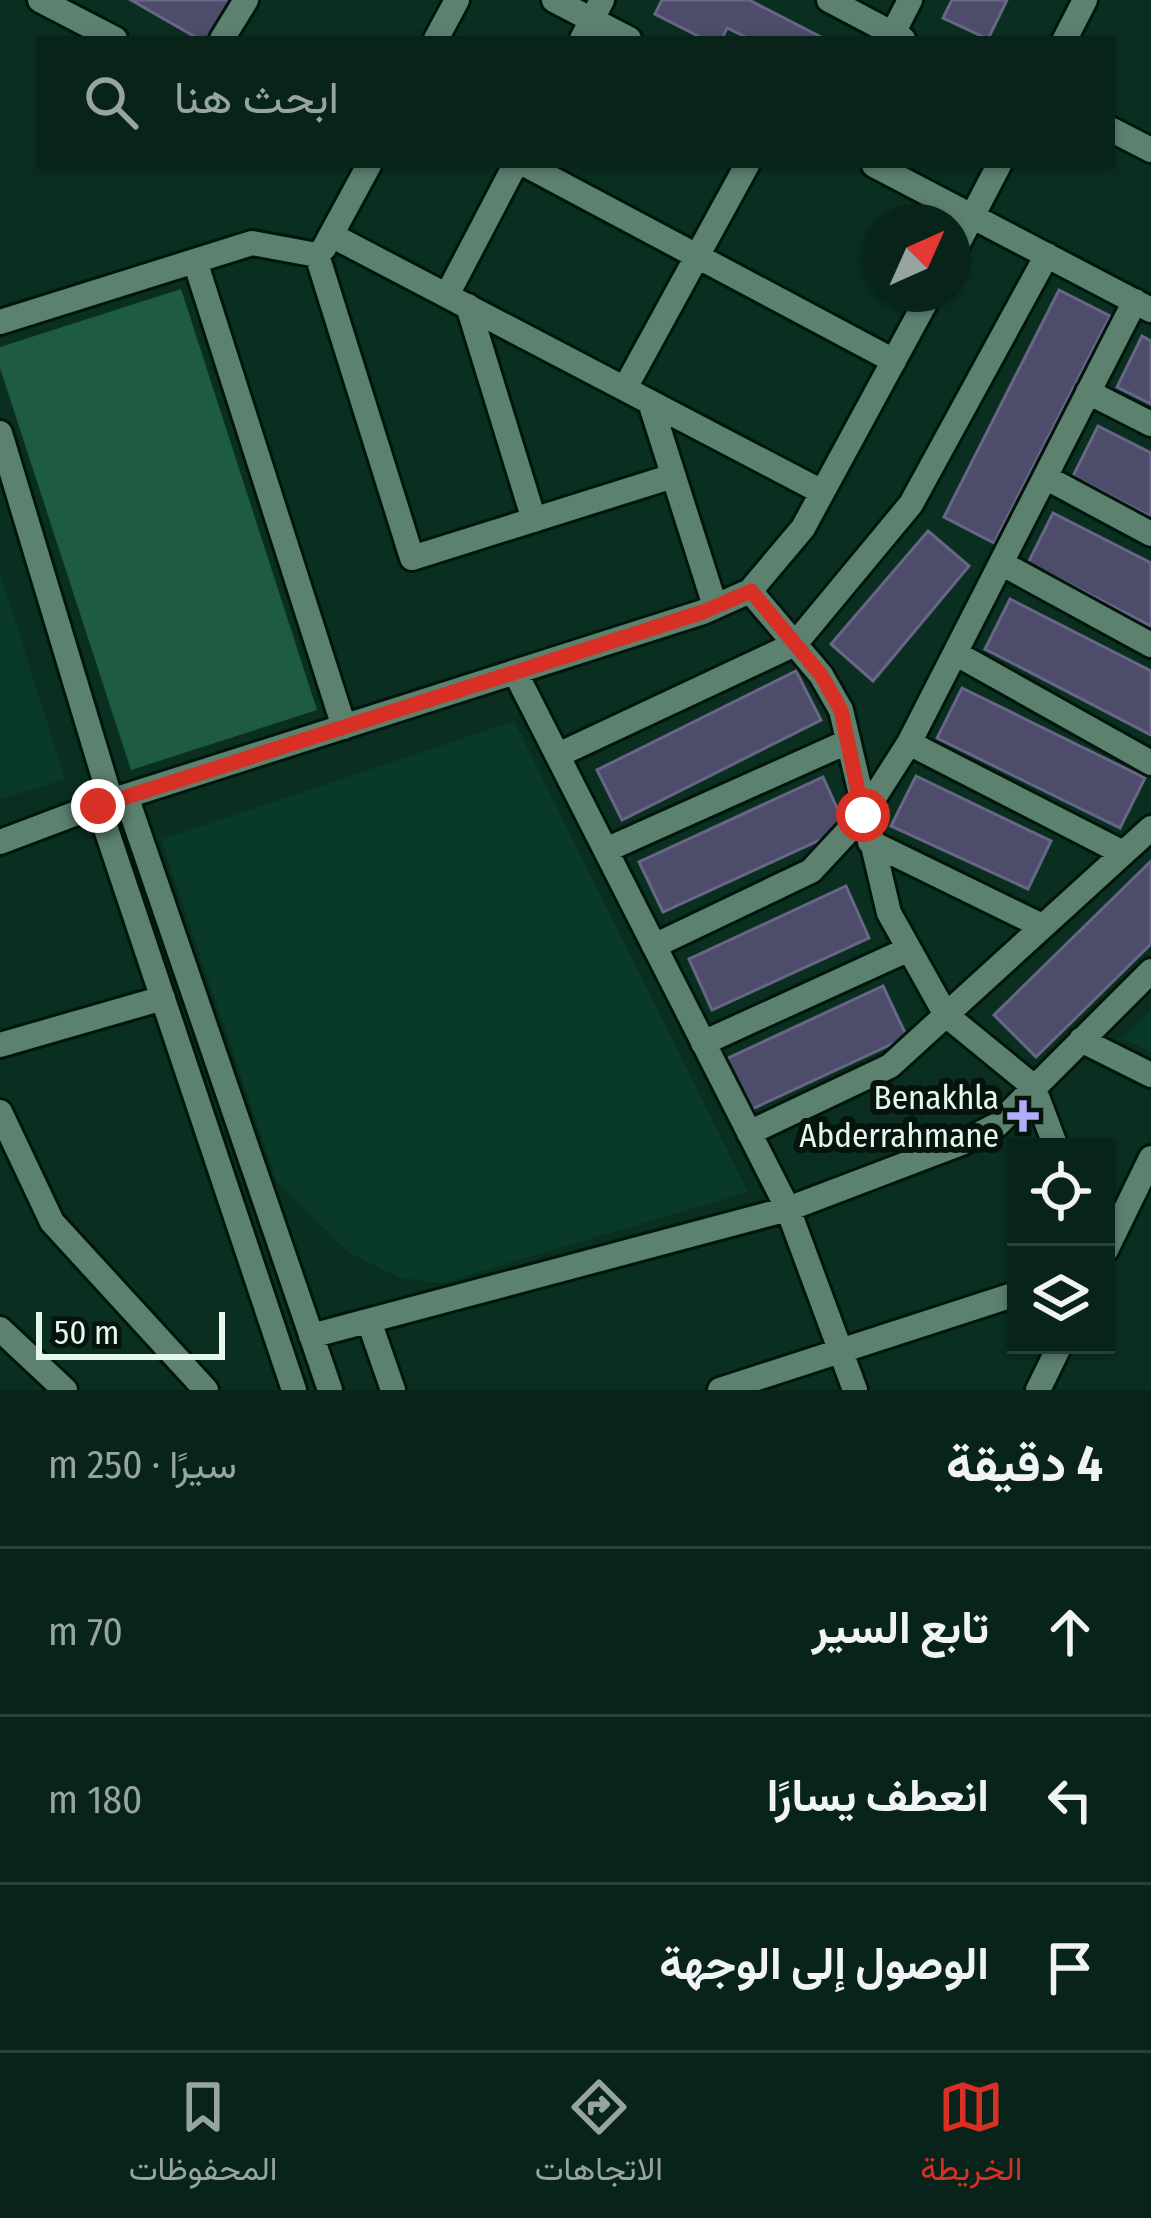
<!DOCTYPE html>
<html lang="ar">
<head>
<meta charset="utf-8">
<style>
  :root { --surface:#082319; --page:#162f26; --text:#f1f3f6; --muted:#98a4a2; --line:#294038; --accent:#d93025 }
  body { margin:0; font-family:"Fira Sans Condensed",Vazirmatn,sans-serif; background:var(--page); color:var(--text); direction:rtl }
  .controls { position:absolute; right:36px; bottom:36px; display:grid; overflow:hidden; border-radius:0px; box-shadow:0 3px 9px #0004 }
  .controls button { width:108px; height:108px; display:grid; place-items:center; padding:0; border:0; border-bottom:3px solid var(--line); background:var(--surface); color:var(--text); font:60px sans-serif }
  .compass { position:absolute; left:863px; top:204px; width:108px; height:108px; border-radius:50%; background:var(--surface); box-shadow:0 3px 9px #0004; rotate:45deg }
  .scale { position:absolute; left:36px; bottom:30px; width:189px; box-sizing:border-box; padding-left:12px; border:6px solid #e4f8ee; border-top:0; font-size:33px; line-height:42px; white-space:nowrap; color:#e4f8ee; -webkit-text-stroke:9px #06140d; paint-order:stroke }
  .stop { position:absolute; width:36px; height:36px; margin:-27px; border:9px solid #d93025; border-radius:50%; background:#fff }
  .stop.end { background:#d93025; border-color:#fff; box-shadow:0 3px 12px #0008 }
  .list { margin:0; padding:0; list-style:none }
  h2 { display:flex; justify-content:space-between; align-items:center; height:156px; margin:0; padding:0 48px; font-size:51px }
  h2 small { font-size:39px; font-weight:400; color:var(--muted) }
  .list li { display:grid; grid-template-columns:78px 1fr auto; gap:36px; align-items:center; box-sizing:border-box; height:168px; padding:0 48px; border-top:3px solid var(--line) }
  .list b { display:block; font-size:45px; white-space:nowrap }
  .list em { font-size:39px; font-style:normal; color:var(--muted) }
  .icon { flex:none; width:66px; height:66px; fill:none; stroke:currentColor; stroke-width:2; stroke-linecap:round; stroke-linejoin:round }
  .map { position:relative; flex:none; width:1151px; height:1390px; overflow:hidden; direction:ltr }
  .search { position:absolute; background:var(--surface); box-shadow:0 3px 9px #0004; left:36px; right:36px; top:36px; height:132px; display:flex; align-items:center; gap:30px; box-sizing:border-box; padding:0 42px; border-radius:0px; color:var(--muted); font-size:45px }
  .sheet { height:660px; background:var(--surface) }
  nav { display:flex; justify-content:space-around; align-items:center; box-sizing:border-box; height:168px; border-top:3px solid var(--line); background:var(--surface); font-size:33px; color:var(--muted) }
  nav a { display:grid; justify-items:center; gap:6px }
  nav .on { color:var(--accent) }
  .map>svg:first-child { display:block }
  .built { fill:#093a28 }
  .green { fill:#1e5b43 }
  .building { fill:#4d4c6a; stroke:#686686; stroke-width:3 }
  .lines { fill:none; stroke-linecap:round; stroke-linejoin:round }
  .minor-casing { stroke:#00160c; stroke-width:30 }
  .minor { stroke:#5c816f; stroke-width:24 }
  .route { stroke:#d93025; stroke-width:15 }
  .poi-dot { fill:#b2adf9; stroke:#06140d; stroke-width:4.5 }
  .labels { text-anchor:middle; stroke-width:12; stroke-linejoin:round; paint-order:stroke }
  .poi-label { font-size:33px; fill:#e4f8ee; stroke:#06140d; text-anchor:end }
</style>
</head>
<body>
<div class="map">
<svg width="1151" height="1390" viewBox="0 0 1151 1390">
  <rect width="100%" height="100%" fill="#0a2f21"/>
  <!-- built -->
  <path class="built" d="M0,573L65,779L0,799Z
    M514,721L748,1192L442,1283L401,1278L348,1252L277,1182L161,840Z
    M1151,1010V1052L1123,1038Z"/>
  <!-- green -->
  <path class="green" d="M181,289L317,710L131,770L0,368V347Z"/>
  <!-- building -->
  <path class="building" d="M131,0H233L210,39H199Z
    M662,0H749L825,39H750L727,28L722,39H704L655,14Z
    M952,0H1007L988,39L943,18Z
    M1059,290L1110,316L994,543L944,517Z
    M1142,336L1151,341V404L1117,387Z
    M1098,426L1151,453V517L1073,476Z
    M1053,513L1151,563V626L1028,563Z
    M928,531L969,566L873,681L831,644Z
    M1010,599L1151,671V735L985,649Z
    M796,671L821,720L622,820L597,770Z
    M962,688L1145,778L1120,828L937,738Z
    M916,776L1051,841L1028,889L891,826Z
    M823,777L846,828L663,912L639,862Z
    M1151,861V944L1036,1057L994,1015Z
    M846,886L869,938L712,1010L689,959Z
    M883,986L907,1037L750,1110L726,1059Z"/>
  <g class="lines">
    <!-- minor casing -->
    <g class="minor-casing">
      <path id="minor" d="M40,0L115,39
        M554,0L629,39
        M829,0L903,39
        M893,33L910,0
        M222,39L246,0
        M436,39L457,0
        M582,39L602,0
        M1065,39L1085,0
        M1112,130L1151,150
        M526,165L894,361
        M874,165L1151,310
        M331,235L820,491
        M324,248L369,165
        M953,253L999,165
        M195,261L344,727
        M447,295L515,165
        M468,306L534,520
        M0,322L252,243L317,255L412,558L673,476
        M625,388L747,165
        M1088,392L1151,424
        M650,402L715,606
        M0,433L111,801
        M1045,477L1151,534
        M1001,563L1151,645
        M750,591L821,675L841,710L889,913L946,1015L1033,1086L1056,1147
        M955,653L1151,763
        M515,672L788,1209L855,1390
        M909,743L1123,853
        M558,755L795,644L911,504L1047,255
        M126,796L330,1390
        M98,805L294,1390
        M0,842L98,805L703,612L750,591L803,528L930,294
        M870,842L1042,926
        M606,850L847,742
        M654,946L811,871L863,815L909,743L1135,301
        M1081,1040L1151,1075
        M703,1043L909,949
        M0,1045L163,998
        M0,1112L52,1222L206,1390
        M749,1133L890,1066L1151,828
        M1106,1250L1151,1158
        M369,1321L393,1390
        M0,1329L65,1390
        M311,1336L788,1209L964,1142L997,1125L1151,971
        M720,1390L1016,1294
        M1038,1390L1060,1345"/>
    </g>
    <!-- minor -->
    <use href="#minor" class="minor"/>
  </g>
  <g class="lines">
    <!-- route -->
    <path class="route" d="M98,806L703,612L751,591L821,675L841,710L863,815"/>
  </g>
  <!-- markers -->
  <path class="poi-dot" d="M1017 1098h12v12h12v12h-12v12h-12v-12h-12v-12h12z"/>
  <g class="labels">
    <!-- poi labels -->
    <g class="poi-label">
      <text x="999" y="1109">Benakhla<tspan x="999" dy="38">Abderrahmane</tspan></text>
    </g>
  </g>
</svg>
<div class="controls">
<button><svg class="icon" aria-label="locate" viewBox="0 0 24 24"><circle cx="12" cy="12" r="6"/><path d="M12 2v4M12 18v4M2 12h4M18 12h4"/></svg></button>
<button><svg class="icon" aria-label="layers" viewBox="0 0 24 24"><path d="M12 4l9 5-9 5-9-5zM3 14l9 5 9-5"/></svg></button>
</div>
<svg class="compass" viewBox="-18 -18 36 36"><path d="M0-13l5 13h-10z" fill="#e53935"/><path d="M0 13l5-13h-10z" fill="#98a4a2"/></svg>
<div class="scale">50 m</div>
<div class="stop" style="left:863px;top:815px"></div>
<div class="stop end" style="left:98px;top:806px"></div>
<div class="search"><svg class="icon" aria-label="search" viewBox="0 0 24 24"><circle cx="10" cy="10" r="6"/><path d="M15 15l6 6"/></svg>ابحث هنا</div>
</div>
<section class="sheet">
<h2>4 دقيقة<small>سيرًا · 250 m</small></h2>
<ul class="list">
<li><svg class="icon" aria-label="ahead" viewBox="0 0 24 24"><path d="M12 20V5M6 11l6-6 6 6"/></svg><div><b>تابع السير</b></div><em>70 m</em></li>
<li><svg class="icon" aria-label="left" viewBox="0 0 24 24"><path d="M17 20v-9H6M10 6l-5 5 5 5"/></svg><div><b>انعطف يسارًا</b></div><em>180 m</em></li>
<li><svg class="icon" aria-label="arrive" viewBox="0 0 24 24"><path d="M6 21V4h12l-3 4 3 4H6"/></svg><div><b>الوصول إلى الوجهة</b></div></li>
</ul>
</section>
<nav>
<a class="on"><svg class="icon" aria-label="map" viewBox="0 0 24 24"><path d="M3 6l6-2 6 2 6-2v14l-6 2-6-2-6 2zM9 4v14M15 6v14"/></svg>الخريطة</a>
<a><svg class="icon" aria-label="directions" viewBox="0 0 24 24"><path d="M12 3l9 9-9 9-9-9zM9 14v-3h6M13 9l2 2-2 2"/></svg>الاتجاهات</a>
<a><svg class="icon" aria-label="saved" viewBox="0 0 24 24"><path d="M7 4h10v16l-5-4-5 4z"/></svg>المحفوظات</a>
</nav>
</body>
</html>
